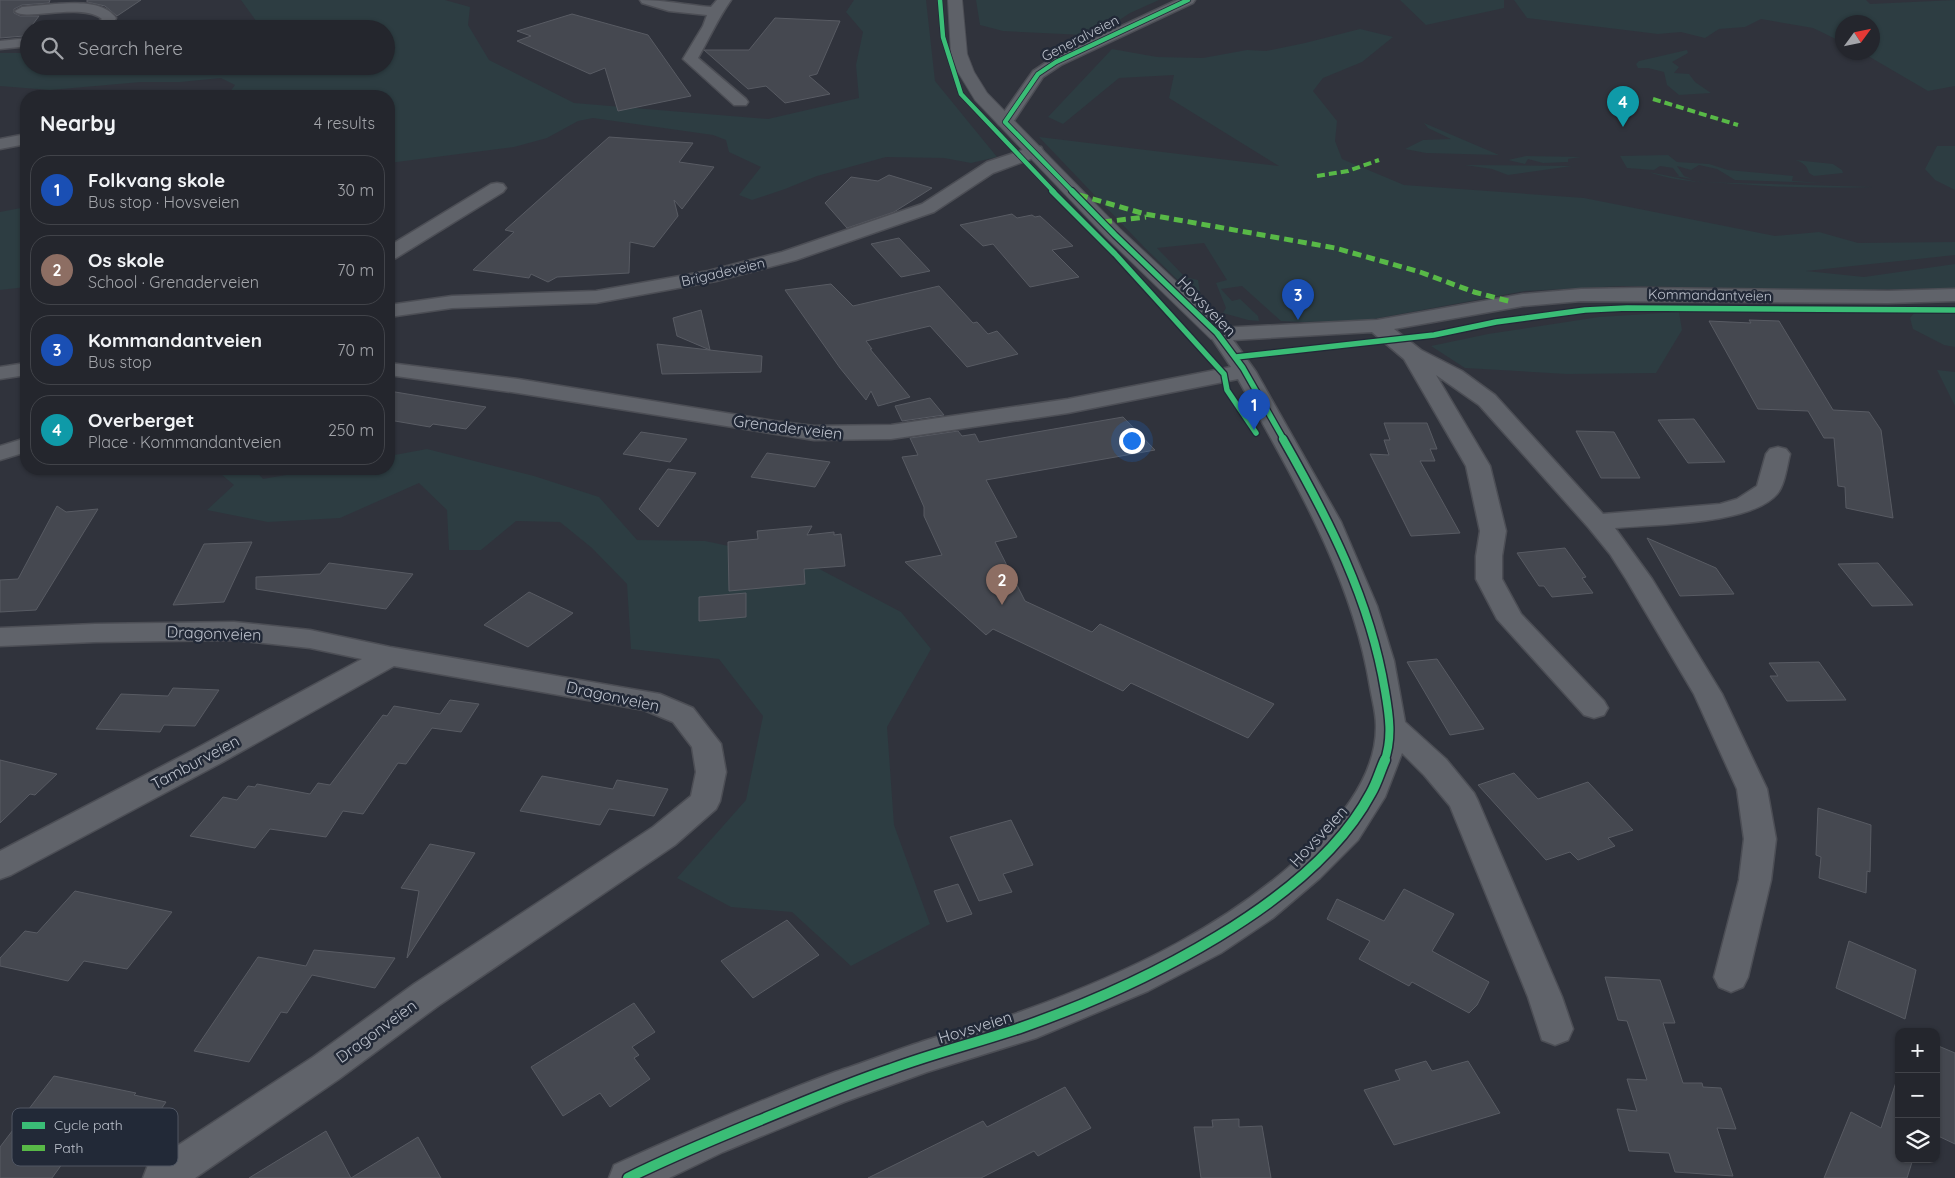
<!DOCTYPE html>
<html lang="en">
<head>
<meta charset="utf-8">
<style>
  :root { --surface:#24262d; --page:#2c2e35; --text:#f1f3f6; --muted:#a3a5aa; --line:#414349; --accent:#ea580c }
  body { margin:0; font-family:Quicksand,sans-serif; background:var(--page); color:var(--text) }
  .controls { position:absolute; right:15px; bottom:15px; display:grid; overflow:hidden; border-radius:10px; box-shadow:0 1px 4px #0004 }
  .controls button { width:45px; height:45px; display:grid; place-items:center; padding:0; border:0; border-bottom:1px solid var(--line); background:var(--surface); color:var(--text); font:25px sans-serif }
  .compass { position:absolute; left:1835px; top:15px; width:45px; height:45px; border-radius:50%; background:var(--surface); box-shadow:0 1px 4px #0004; rotate:57deg }
  .you { position:absolute; left:1131px; top:440px; width:18px; height:18px; margin:-12px; border:4px solid #fff; border-radius:50%; background:#1a73e8; box-shadow:0 0 0 8px #1a73e833 }
  .badge { display:grid; place-items:center; width:32px; height:32px; border-radius:50%; background:var(--accent); color:#fff; font-size:16px; font-weight:700 }
  .pin { position:absolute; translate:-50% -41px; filter:drop-shadow(0 1px 2px #0008) }
  .pin::after { content:''; position:absolute; top:26px; width:18px; height:15px; background:inherit; clip-path:polygon(0 0,100% 0,50% 100%) }
  .list { margin:0; padding:0; list-style:none }
  h2 { display:flex; justify-content:space-between; align-items:center; height:65px; margin:0; padding:0 20px; font-size:21px }
  h2 small { font-size:16px; font-weight:400; color:var(--muted) }
  .list li { display:grid; grid-template-columns:32px 1fr auto; gap:15px; align-items:center; box-sizing:border-box; height:70px; margin:0 10px 10px; padding:0 10px; border:1px solid var(--line); border-radius:20px }
  .list b { display:block; font-size:19px; white-space:nowrap }
  .list p { margin:0; font-size:16px; white-space:nowrap; color:var(--muted) }
  .list em { font-size:16px; font-style:normal; color:var(--muted) }
  .icon { flex:none; width:28px; height:28px; fill:none; stroke:currentColor; stroke-width:2; stroke-linecap:round; stroke-linejoin:round }
  .map { position:relative; flex:none; width:1955px; height:1178px; overflow:hidden }
  .search { position:absolute; background:var(--surface); box-shadow:0 1px 4px #0004; left:20px; top:20px; width:375px; height:55px; display:flex; align-items:center; gap:12px; box-sizing:border-box; padding:0 18px; border-radius:28px; color:var(--muted); font-size:19px }
  .panel { position:absolute; background:var(--surface); box-shadow:0 1px 4px #0004; left:20px; top:90px; width:375px; height:385px; border-radius:20px }
  .map>svg:first-child { display:block }
  .green { fill:#2d3d42 }
  .building { fill:#454850; stroke:#585b63 }
  .lines { fill:none; stroke-linecap:round; stroke-linejoin:round }
  .street-casing { stroke:#4c4e55; stroke-width:3 }
  .secondary-casing { stroke:#4c4e55; stroke-width:2 }
  .street { fill:#60636a; fill-rule:evenodd }
  .secondary { fill:#5e6168; fill-rule:evenodd }
  .quiet-far1 { stroke:#58b947; stroke-width:4; stroke-dasharray:8 4; stroke-linecap:butt }
  .quiet { stroke:#58b947; stroke-width:5; stroke-dasharray:9 5; stroke-linecap:butt }
  .cycleway-far3-casing { stroke:#222937; stroke-width:6 }
  .cycleway-far2-casing { stroke:#222937; stroke-width:8 }
  .cycleway-far1-casing { stroke:#222937; stroke-width:11 }
  .cycleway-casing { stroke:#222937; stroke-width:13 }
  .cycleway-far3 { stroke:#3abd76; stroke-width:4.5 }
  .cycleway-far2 { stroke:#3abd76; stroke-width:5.5 }
  .cycleway-far1 { stroke:#3abd76; stroke-width:8 }
  .cycleway { stroke:#3abd76; stroke-width:10 }
  .labels { text-anchor:middle; stroke-width:5; stroke-linejoin:round; paint-order:stroke }
  .far-street-label { font-size:14px; fill:#bbc0cb; stroke:#222937 }
  .street-label { font-size:16px; fill:#bbc0cb; stroke:#222937 }
  .key { fill:#222937; stroke:#505663; stroke-width:1 }
  .key-label { font-size:14px; fill:#bbc0cb }
</style>
</head>
<body>
<div class="map">
<svg width="1955" height="1178" viewBox="0 0 1955 1178">
  <rect width="100%" height="100%" fill="#30333c"/>
  <!-- green -->
  <path class="green" d="M241,0H445L470,7L468,25L489,60L574,103L768,119L859,98L856,65L863,32L846,12L854,0H926L935,81L997,157L971,163L944,158L886,157L817,176L785,189L752,200L739,195L761,167L729,152L726,140L713,135L593,118L578,121L547,138L514,147L389,163V96H227L235,85L221,78L180,82H141L50,90L0,86V53H29V66H386V29H252L259,25Z
    M976,0H1159L1130,13L1103,31L1084,35L1003,31L980,25Z
    M1400,0H1504V8L1426,25Z
    M1514,0H1866L1870,4L1955,0V86L1928,91L1863,53L1872,52V22H1842V42L1813,28L1761,19L1745,27L1719,29L1705,38L1681,32L1658,34L1527,18Z
    M1360,29L1393,37L1362,62L1323,78L1313,91L1337,121L1335,141L1342,159L1404,185L1584,198L1775,236L1819,232L1858,243L1955,242V255L1806,271L1864,277L1955,264V288L1849,290L1622,286L1525,291L1368,320L1303,322L1281,321L1242,286L1221,289L1232,301L1240,299L1258,316L1259,321L1248,320L1223,313L1226,308L1216,283L1227,280L1204,243L1157,248L1185,277L1198,280L1202,304L1145,248L1039,137L1279,166L1169,98L1174,75L1119,78L1063,124L1048,117L1112,49L1157,57L1203,58L1247,50L1266,51L1305,43Z
    M1687,50L1688,53L1672,62L1679,67L1674,73L1689,74L1695,82L1711,93L1679,95L1667,85L1664,72L1648,68H1638L1636,64L1639,61Z
    M1424,123L1499,155L1426,153L1405,149L1423,140L1451,139L1428,128Z
    M1937,146H1955V190L1935,180L1925,169Z
    M1668,155L1677,162L1709,164L1728,170L1793,176L1792,181L1824,183L1735,180L1717,169L1699,165L1691,170L1677,166L1684,176L1692,179L1675,176H1679L1673,168L1660,166L1654,170L1627,168L1620,156Z
    M1526,156L1581,157L1568,159V162L1543,163L1528,159L1525,164L1508,160Z
    M1795,160L1833,164L1842,170L1843,173L1814,176L1809,173C1807,166 1803,162 1795,160Z
    M1465,165L1572,166L1508,175L1492,169Z
    M1649,172L1698,182L1873,187C1828,188 1784,188 1739,184C1706,182 1680,183 1649,172Z
    M26,207V287L0,290V212Z
    M1679,312L1682,330L1656,373L1567,374L1465,368L1431,346L1488,334L1599,317Z
    M1915,312H1955V347L1944,345L1913,329L1910,318Z
    M1937,370L1955,372V406Z
    M427,449L534,476L599,497L637,540L705,541L808,563L901,612L931,649L887,727L894,825L930,924L851,966L792,912L731,907L677,878L746,800L763,716L719,659L631,649L627,584L592,548L560,522L516,521L481,550H449L447,510L419,483L340,518L268,522L207,510L234,485L215,469H254L263,479L320,469H389V456Z"/>
  <!-- building -->
  <path class="building" d="M0,0H50L49,3L22,5L14,9V13L20,16H39L24,36L0,38Z
    M87,0H141L117,16L105,6L87,2Z
    M572,14L648,35L691,96L618,111L605,68L590,74L517,41L531,36L517,31Z
    M775,18L840,21L817,74L809,76L830,94L785,103L766,86L748,89L704,50H749Z
    M609,137L693,143L679,162L714,167L682,209L674,200L678,216L654,247L630,242L629,273L557,277L548,282L531,274L529,278L473,270L514,232L505,230Z
    M889,175L932,188L894,212L847,228L825,203L851,177L878,181Z
    M1012,214L1017,218L1032,215L1035,217L1040,216L1073,246L1052,250L1079,277L1030,287L993,244L983,246L960,225Z
    M899,238L930,271L901,277L871,244Z
    M831,284L853,306L939,286L973,323L977,322L988,334L997,331L1018,354L967,367L930,326L866,341L872,349H870L910,397L878,406L871,391L866,400L840,368L785,290Z
    M701,310L704,323L710,350L677,336L673,318Z
    M1749,320L1779,321L1833,410L1869,412L1881,430L1893,518L1846,508L1845,487L1838,486L1834,438H1824L1808,411L1758,409L1709,321L1751,323Z
    M657,344L762,356L761,372L662,374Z
    M389,391L486,407L466,429L433,424L430,427L389,420Z
    M930,398L944,415L902,421L895,406Z
    M1123,417L1155,450L986,480L1017,537L995,542L1025,601L1092,632L1100,624L1274,704L1248,738L1131,683L1123,691L993,629L986,635L905,562L942,555L924,516V507L902,457L918,455L910,438L958,431L962,436L975,434L979,442Z
    M1694,419L1725,462L1688,463L1658,420Z
    M1384,423H1427L1437,449H1430L1435,461H1420L1460,533L1411,536L1370,454L1389,455L1384,440H1390Z
    M1576,431L1614,432L1640,478H1601Z
    M641,432L687,439L670,462L623,454Z
    M767,453L830,462L815,487L751,477Z
    M668,469L696,473L658,527L639,509Z
    M57,506L66,512L98,509L36,610L0,612V580L18,579Z
    M812,526L807,535L834,532V535L841,534L845,566L804,569L805,584L729,591L728,542L758,539L757,531Z
    M1647,538L1716,568L1734,594L1680,596Z
    M252,542L224,602L173,605L204,544Z
    M1565,548L1586,577L1582,578L1593,593L1552,597L1544,586H1539L1517,553Z
    M329,563L413,574L386,609L256,589V577L320,574Z
    M1878,563L1913,605L1872,606L1838,564Z
    M529,592L573,613L528,647L484,625Z
    M746,593V617L699,621V597Z
    M1437,659L1484,729L1450,735L1407,662Z
    M1819,662L1846,700L1787,701L1770,676H1778L1769,663Z
    M173,688L219,690L195,726L164,725L160,732L96,729L121,694L168,696Z
    M450,700L479,704L461,732L432,728L406,764L398,763L363,814L343,811L326,837L270,829L255,848L190,836L223,797L237,800L248,786L255,787L257,784L310,794L318,783L330,785L383,715L387,716L394,706L440,714Z
    M0,760L57,774L35,795L30,794L0,823Z
    M1514,773L1538,799L1588,782L1633,830L1608,838L1615,846L1578,860L1570,852L1546,860L1478,785Z
    M542,776L613,789L617,780L668,789L654,816L609,809L600,825L520,811Z
    M1818,808L1871,825L1870,872L1867,871L1866,893L1819,878L1821,857L1816,855Z
    M1011,820L1033,865L1003,874L1012,892L979,901L950,837Z
    M430,844L475,853L407,958L419,891L401,888Z
    M958,884L972,914L947,922L934,891Z
    M1404,889L1454,914L1432,951L1489,982L1477,1005L1469,1013L1412,982L1409,986L1359,959L1370,941L1327,919L1337,899L1384,921Z
    M75,891L172,912L127,969L84,961L68,981L0,966V958L25,931L37,933Z
    M787,920L819,955L753,998L721,961Z
    M1849,941L1916,970L1905,1019L1836,988Z
    M314,950L395,958L375,988L312,975L287,1013L281,1012L249,1062L194,1051L258,957L306,966Z
    M1605,977L1660,980L1675,1023H1663L1683,1083H1702L1703,1087L1721,1088L1736,1129L1717,1128L1733,1176L1675,1172L1669,1153L1629,1151L1617,1109L1637,1111L1627,1079L1647,1080L1627,1021L1618,1020Z
    M634,1003L655,1032L632,1047L639,1055L634,1058L650,1079L610,1107L600,1093L563,1116L531,1067Z
    M1936,1045L1955,1053V1144L1936,1135Z
    M1426,1061L1432,1071L1468,1061L1500,1113L1394,1145L1364,1090L1400,1080L1395,1070Z
    M1899,1073V1159H1913L1907,1178H1824L1851,1112L1881,1128Z
    M54,1076L136,1093L134,1095L166,1102L148,1128L116,1120L97,1147L78,1142L52,1178H0V1147Z
    M1065,1087L1091,1128L1038,1156L1034,1151L981,1178H868L983,1121L987,1127Z
    M1239,1119V1127L1262,1126L1271,1178H1201L1194,1127H1213L1212,1120Z
    M326,1131L351,1178L418,1137L441,1178H249Z"/>
  <g class="lines">
    <!-- street casing -->
    <g class="street-casing">
      <path id="street" d="M640,0C664,0 687,5 711,7L717,0H731C718,18 709,39 698,58L746,99L748,102L746,105H734L683,59L703,26L707,15L669,11L642,3Z
        M1177,0H1195L1193,3L1061,65L1043,77L1011,125H999L997,122L1033,71L1051,59Z
        M55,4C74,3 103,0 116,18C111,31 102,29 90,29L102,19C82,2 23,22 15,11L22,7Z
        M29,38V46L0,49V41Z
        M26,134V144L0,149V139Z
        M1035,146L1041,147L1043,151L1041,155L993,173L934,212L796,260L716,281L596,303L452,308L389,317V305L452,296L596,291L708,271L782,252L922,204L987,162Z
        M497,183L503,184L506,188L503,192L396,258L389,260V246L491,184Z
        M1640,288L1888,291L1955,289V301L1888,303L1581,301L1523,306L1394,329L1421,350L1462,371L1495,395L1603,514L1720,504L1737,499L1757,486L1766,454L1770,449L1778,447L1786,449L1790,454C1787,465 1785,485 1777,494C1750,525 1656,524 1615,528L1652,579L1722,694L1767,789L1776,839L1771,880L1748,977L1743,987L1731,992L1719,987L1714,977L1739,880L1744,839L1737,789L1694,694L1626,579L1610,554L1588,527L1479,405L1436,375L1490,466L1506,531L1502,556V579L1521,614L1604,701L1608,708L1604,715L1594,718L1584,715L1497,619L1476,579V556L1480,531L1466,466L1404,359L1372,332L1233,340L1256,372L1341,522L1377,606L1394,661L1405,722L1446,759L1474,793L1478,801L1562,997L1573,1029L1568,1040L1555,1045L1542,1040L1528,997L1450,806L1424,775L1402,753L1385,797L1358,840L1320,878L1273,918L1221,953L1148,991L1036,1038L927,1072L844,1102L723,1152L669,1178H609L614,1165C687,1132 760,1100 835,1072C866,1062 896,1050 927,1040C958,1030 990,1023 1020,1012C1128,973 1233,924 1315,843C1346,812 1377,771 1376,725C1376,713 1372,699 1370,687C1352,575 1292,477 1238,379L1068,413L891,439L814,440L518,393L389,375V363L518,379L774,421L814,426L891,425L1068,399L1231,367L1209,334L1212,330L1219,328L1377,320L1523,294L1581,289Z
        M26,363V375L0,379V367Z
        M26,438V452L0,460V446Z
        M234,622L310,630L390,647L660,694L693,708L721,744L726,772L720,801L716,809L675,845L438,1006L339,1079L195,1178H143L148,1165L313,1057L414,984L653,827L691,796L696,772L692,747L673,722L644,710L394,666L219,764L11,875L0,879V851L197,748L362,659L310,648L234,640L95,642L0,646V628L95,624Z"/>
    </g>
    <!-- secondary casing -->
    <g class="secondary-casing">
      <path id="secondary" d="M948,0H962L967,54L974,72L987,93L1120,229L1227,329L1230,334L1227,339L1219,341L1211,339L1106,237L975,100L958,72L951,54Z"/>
    </g>
    <!-- street -->
    <use href="#street" class="street"/>
    <!-- secondary -->
    <use href="#secondary" class="secondary"/>
    <!-- quiet-far1 -->
    <path class="quiet-far1" d="M1653,99L1738,125
      M1317,176L1348,171L1379,160"/>
    <!-- quiet -->
    <path class="quiet" d="M1079,195L1145,214L1335,248L1420,272L1474,292L1512,302
      M1103,222L1146,217"/>
    <!-- cycleway-far3 casing -->
    <g class="cycleway-far3-casing">
      <path id="cycleway-far3" d="M940,0L943,37L961,94L1054,192
        M1073,192L1005,122L1038,74L1056,62L1188,0"/>
    </g>
    <!-- cycleway-far2 casing -->
    <g class="cycleway-far2-casing">
      <path id="cycleway-far2" d="M1052,191L1115,254L1224,374L1227,390L1256,433
        M1072,191L1115,235L1217,333L1243,368L1284,440
        M1236,357L1434,335L1496,322L1585,310L1627,308L1955,310"/>
    </g>
    <!-- cycleway-far1 casing -->
    <g class="cycleway-far1-casing">
      <path id="cycleway-far1" d="M1283,439C1328,518 1370,599 1385,691C1389,714 1393,739 1384,762"/>
    </g>
    <!-- cycleway casing -->
    <g class="cycleway-casing">
      <path id="cycleway" d="M628,1178C670,1157 714,1139 758,1121C802,1103 846,1084 891,1069C934,1053 979,1042 1023,1027C1137,987 1312,904 1371,793C1377,783 1380,771 1385,760"/>
    </g>
    <!-- cycleway-far3 -->
    <use href="#cycleway-far3" class="cycleway-far3"/>
    <!-- cycleway-far2 -->
    <use href="#cycleway-far2" class="cycleway-far2"/>
    <!-- cycleway-far1 -->
    <use href="#cycleway-far1" class="cycleway-far1"/>
    <!-- cycleway -->
    <use href="#cycleway" class="cycleway"/>
  </g>
  <g class="labels">
    <!-- far-street labels -->
    <g class="far-street-label">
      <text transform="translate(1080 38) rotate(-27)" y="5">Generalveien</text>
      <text transform="translate(723 272) rotate(-13)" y="5">Brigadeveien</text>
      <text transform="translate(1710 295) rotate(1)" y="5">Kommandantveien</text>
    </g>
    <!-- street labels -->
    <g class="street-label">
      <text transform="translate(1207 306) rotate(46)" y="6">Hovsveien</text>
      <text transform="translate(788 427) rotate(7)" y="6">Grenaderveien</text>
      <text transform="translate(214 633) rotate(2)" y="6">Dragonveien</text>
      <text transform="translate(613 696) rotate(12)" y="6">Dragonveien</text>
      <text transform="translate(195 762) rotate(-28)" y="6">Tamburveien</text>
      <text transform="translate(1318 836) rotate(-47)" y="6">Hovsveien</text>
      <text transform="translate(975 1027) rotate(-17)" y="6">Hovsveien</text>
      <text transform="translate(376 1031) rotate(-36)" y="6">Dragonveien</text>
    </g>
  </g>
  <!-- legend -->
  <rect x="12" y="1108" width="166" height="58" rx="8" class="key"/>
  <rect x="22" y="1122" width="23" height="7" fill="#3abd76"/>
  <rect x="22" y="1145" width="23" height="6" fill="#58b947"/>
  <g class="key-label">
    <text x="54" y="1130">Cycle path</text>
    <text x="54" y="1153">Path</text>
  </g>
</svg>
<div class="controls">
<button>+</button>
<button>−</button>
<button><svg class="icon" aria-label="layers" viewBox="0 0 24 24"><path d="M12 4l9 5-9 5-9-5zM3 14l9 5 9-5"/></svg></button>
</div>
<svg class="compass" viewBox="-18 -18 36 36"><path d="M0-13l5 13h-10z" fill="#e53935"/><path d="M0 13l5-13h-10z" fill="#a3a5aa"/></svg>
<div class="you"></div>
<div class="pin badge" style="left:1254px;top:430px;background:#1a4fb4">1</div>
<div class="pin badge" style="left:1002px;top:605px;background:#8d6e63">2</div>
<div class="pin badge" style="left:1298px;top:320px;background:#1a4fb4">3</div>
<div class="pin badge" style="left:1623px;top:127px;background:#0f9aa8">4</div>
<div class="search"><svg class="icon" aria-label="search" viewBox="0 0 24 24"><circle cx="10" cy="10" r="6"/><path d="M15 15l6 6"/></svg>Search here</div>
<section class="panel">
<h2>Nearby<small>4 results</small></h2>
<ul class="list">
<li><span class="badge" style="background:#1a4fb4">1</span><div><b>Folkvang skole</b><p>Bus stop · Hovsveien</p></div><em>30 m</em></li>
<li><span class="badge" style="background:#8d6e63">2</span><div><b>Os skole</b><p>School · Grenaderveien</p></div><em>70 m</em></li>
<li><span class="badge" style="background:#1a4fb4">3</span><div><b>Kommandantveien</b><p>Bus stop</p></div><em>70 m</em></li>
<li><span class="badge" style="background:#0f9aa8">4</span><div><b>Overberget</b><p>Place · Kommandantveien</p></div><em>250 m</em></li>
</ul>
</section>
</div>
</body>
</html>
